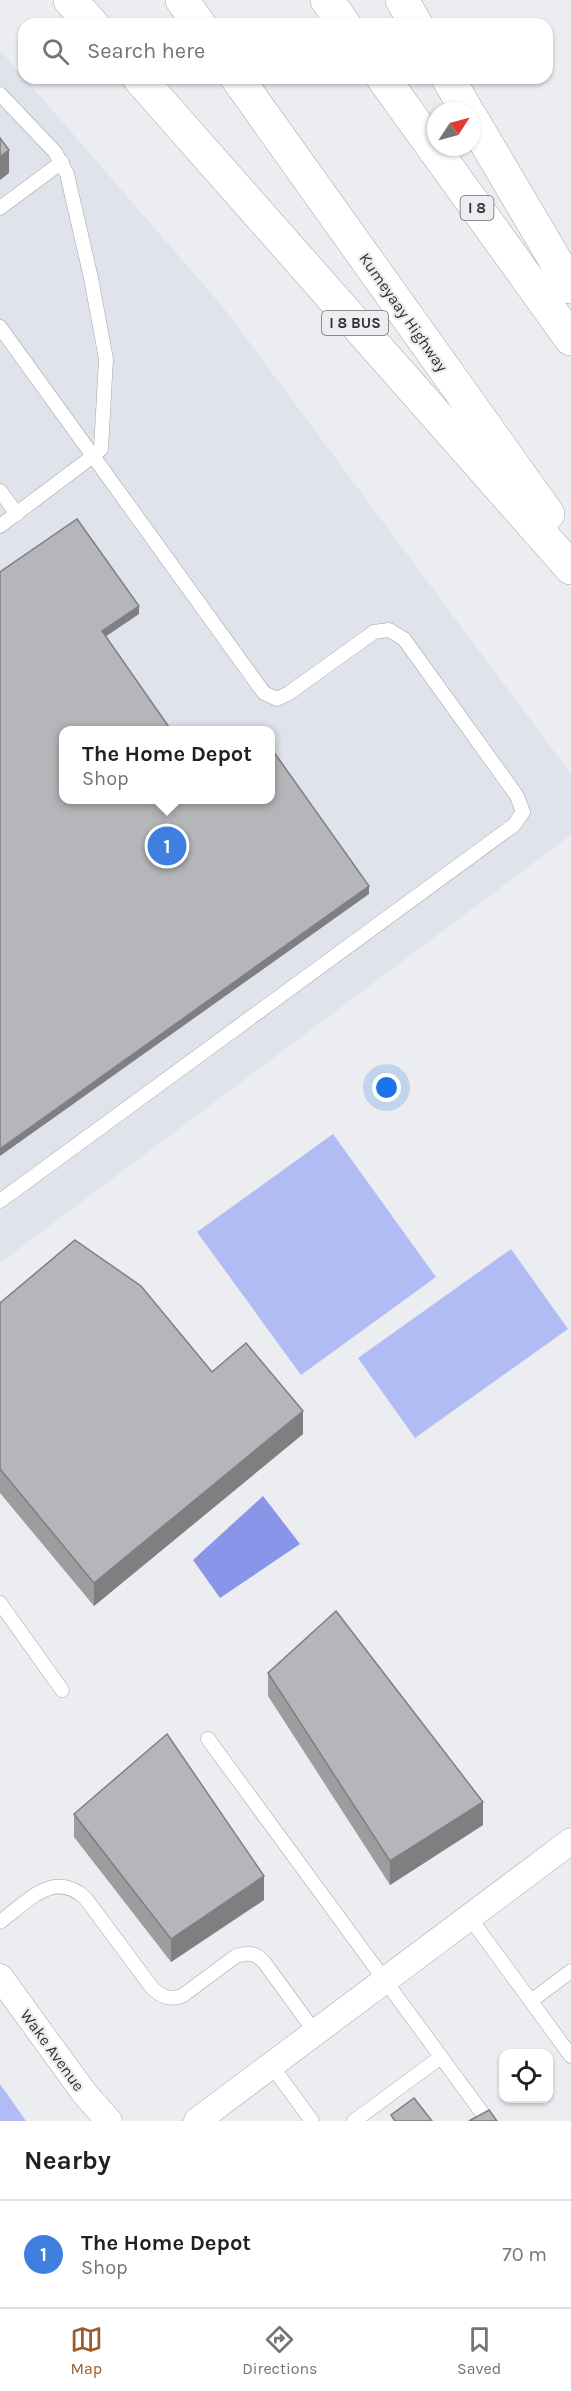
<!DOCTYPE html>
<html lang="en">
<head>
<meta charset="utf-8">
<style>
  :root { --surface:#fff; --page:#f6f6f6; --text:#202124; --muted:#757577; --line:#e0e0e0; --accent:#9d5a2a }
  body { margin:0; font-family:Karla,sans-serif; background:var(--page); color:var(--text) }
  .controls { position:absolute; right:18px; bottom:18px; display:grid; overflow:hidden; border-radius:12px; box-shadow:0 2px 4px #0004 }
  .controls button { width:54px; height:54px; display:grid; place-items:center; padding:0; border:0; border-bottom:2px solid var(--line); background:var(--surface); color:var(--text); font:30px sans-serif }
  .compass { position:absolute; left:427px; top:102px; width:54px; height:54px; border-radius:50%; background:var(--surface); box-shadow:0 2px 4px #0004; rotate:54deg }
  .you { position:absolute; left:387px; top:1088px; width:21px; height:21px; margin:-15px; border:4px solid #fff; border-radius:50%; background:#1a73e8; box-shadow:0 0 0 9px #1a73e833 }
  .badge { display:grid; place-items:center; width:39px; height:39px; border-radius:50%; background:var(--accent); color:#fff; font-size:20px; font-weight:700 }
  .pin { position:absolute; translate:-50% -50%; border:3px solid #fff; box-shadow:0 2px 6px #0006 }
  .popup { position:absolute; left:59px; top:726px; width:216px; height:78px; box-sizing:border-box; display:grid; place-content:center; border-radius:12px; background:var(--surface); filter:drop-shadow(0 2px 4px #0005); font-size:20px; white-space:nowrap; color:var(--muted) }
  .popup b { font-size:22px; color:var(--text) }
  .popup::after { content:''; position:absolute; left:50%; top:100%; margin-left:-12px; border:12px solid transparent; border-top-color:var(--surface) }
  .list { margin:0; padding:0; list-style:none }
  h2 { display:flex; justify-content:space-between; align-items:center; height:78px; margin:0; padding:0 24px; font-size:26px }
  h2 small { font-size:20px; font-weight:400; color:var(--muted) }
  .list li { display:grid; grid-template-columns:39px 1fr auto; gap:18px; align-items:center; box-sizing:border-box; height:108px; padding:0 24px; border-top:2px solid var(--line) }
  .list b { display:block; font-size:22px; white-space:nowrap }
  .list p { margin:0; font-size:20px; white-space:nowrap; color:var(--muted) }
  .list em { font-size:20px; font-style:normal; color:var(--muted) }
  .icon { flex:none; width:33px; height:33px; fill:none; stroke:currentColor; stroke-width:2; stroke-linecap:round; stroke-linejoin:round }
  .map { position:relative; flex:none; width:571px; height:2121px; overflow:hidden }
  .search { position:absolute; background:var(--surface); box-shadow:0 2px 4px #0004; left:18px; right:18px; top:18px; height:66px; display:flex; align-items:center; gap:15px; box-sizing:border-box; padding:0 21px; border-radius:18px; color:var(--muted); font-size:22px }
  .sheet { height:186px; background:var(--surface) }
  nav { display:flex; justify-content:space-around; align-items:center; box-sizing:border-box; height:84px; border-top:2px solid var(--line); background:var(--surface); font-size:16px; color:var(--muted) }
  nav a { display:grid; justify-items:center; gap:3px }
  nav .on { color:var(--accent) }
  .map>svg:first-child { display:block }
  .built { fill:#e0e2ec; fill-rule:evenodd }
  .green { fill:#b2bcf4 }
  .water { fill:#8995e9 }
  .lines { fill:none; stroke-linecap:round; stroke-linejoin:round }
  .lane-casing { stroke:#a4a5a8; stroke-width:15 }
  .street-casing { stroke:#a4a5a8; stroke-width:27 }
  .highway-casing { stroke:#a4a5a8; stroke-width:34 }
  .lane { stroke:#fff; stroke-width:14 }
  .street { stroke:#fff; stroke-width:26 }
  .highway { stroke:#fff; stroke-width:33 }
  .wall { fill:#9c9d9f }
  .shaded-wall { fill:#7f7f82 }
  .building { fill:#b5b6b9; stroke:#7f7f82; stroke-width:1.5 }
  .labels { text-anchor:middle; stroke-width:4.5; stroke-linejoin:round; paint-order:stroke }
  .shield { fill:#ecedf0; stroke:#69696b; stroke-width:1.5 }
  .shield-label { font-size:15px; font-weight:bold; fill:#313132 }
  .street-label { font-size:16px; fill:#313132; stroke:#ecedf0 }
</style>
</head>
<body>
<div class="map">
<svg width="571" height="2121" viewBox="0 0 571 2121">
  <rect width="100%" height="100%" fill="#ecedf0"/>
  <!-- built -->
  <path class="built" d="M0,50L222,306L571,774V835L0,1263ZM63,730H270V800H63Z"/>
  <!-- green -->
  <path class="green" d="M333,1134L436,1277L301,1375L197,1232Z
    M511,1249L568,1329L415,1438L358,1358Z
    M0,2084L26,2121H0Z"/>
  <!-- water -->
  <path class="water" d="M263,1496L300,1544L220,1598L193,1560Z"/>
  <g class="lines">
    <!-- lane casing -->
    <g class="lane-casing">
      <path id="lane" d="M0,94L55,152L67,174L91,278L106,359L101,449L93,456L0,327
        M0,208L62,162
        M0,491L17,514
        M0,526L93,456L264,693L277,699L289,693L374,632L389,630L404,639L517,796L523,812L514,825L0,1201
        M0,1603L62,1690
        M208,1739L488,2121
        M470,1918L571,2056
        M0,1922C27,1902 55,1868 86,1899L153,1989C163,1997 169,2000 182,1996L236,1956C248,1952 255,1953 264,1962L315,2032
        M531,2001L571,1971
        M271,2065L312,2121
        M354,2121L441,2057"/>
    </g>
    <!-- street casing -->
    <g class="street-casing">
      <path id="street" d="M0,1977L85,2094L109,2121
        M197,2121L571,1841"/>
    </g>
    <!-- highway casing -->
    <g class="highway-casing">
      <path id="highway" d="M70,0L92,24
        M182,0L199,24
        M327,0L344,24
        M402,0L416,24
        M139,78L571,568
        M237,78L548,514
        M383,78L571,339
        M448,78L467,111
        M472,119L571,287"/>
    </g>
    <!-- lane -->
    <use href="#lane" class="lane"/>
    <!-- street -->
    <use href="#street" class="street"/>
    <!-- highway -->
    <use href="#highway" class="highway"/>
  </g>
  <!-- wall -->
  <path class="wall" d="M0,1303L212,1372L303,1434L94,1606L0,1493Z
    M268,1673L483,1825L390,1885L268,1696Z
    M74,1814L264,1900L171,1962L74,1837Z"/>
  <!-- shaded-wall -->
  <path class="shaded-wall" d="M9,150V173L0,180V157Z
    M139,606V614L102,639V631Z
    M369,886V894L0,1156V1149Z
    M303,1411V1434L94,1606V1583Z
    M483,1802V1825L390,1885V1861Z
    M264,1876V1900L171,1962V1939Z"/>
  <!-- building -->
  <path class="building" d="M0,138L9,150L0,157Z
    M77,519L139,606L102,631L171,730H63V800H270L271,748L369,886L0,1149V572Z
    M75,1240L141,1286L212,1372L246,1343L303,1411L94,1583L0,1469V1303Z
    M336,1611L483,1802L390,1861L268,1673Z
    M167,1734L264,1876L171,1939L74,1814Z
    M414,2098L432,2121H395L391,2115Z
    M489,2110L497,2121H469Z"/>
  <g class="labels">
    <!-- shield labels -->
    <g class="shield">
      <rect x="460.5" y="196" width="33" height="24" rx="4.5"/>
      <rect x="322" y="311" width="66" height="24" rx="4.5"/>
    </g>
    <g class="shield-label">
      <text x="477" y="213">I 8</text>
      <text x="355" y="328">I 8 BUS</text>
    </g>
    <!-- street labels -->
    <g class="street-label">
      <text transform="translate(404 312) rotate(55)" y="6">Kumeyaay Highway</text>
      <text transform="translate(53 2050) rotate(54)" y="6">Wake Avenue</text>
    </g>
  </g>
</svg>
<div class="controls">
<button><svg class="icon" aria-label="locate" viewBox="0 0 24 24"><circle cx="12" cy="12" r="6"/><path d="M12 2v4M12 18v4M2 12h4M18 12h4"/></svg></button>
</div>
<svg class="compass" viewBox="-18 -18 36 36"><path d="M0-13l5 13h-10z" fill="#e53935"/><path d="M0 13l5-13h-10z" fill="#757577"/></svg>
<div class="you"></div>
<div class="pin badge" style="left:167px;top:846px;background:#3f7fe0">1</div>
<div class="popup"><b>The Home Depot</b>Shop</div>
<div class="search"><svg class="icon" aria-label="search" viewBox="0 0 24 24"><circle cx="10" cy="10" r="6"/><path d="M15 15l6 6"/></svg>Search here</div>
</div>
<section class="sheet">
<h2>Nearby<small></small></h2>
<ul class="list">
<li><span class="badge" style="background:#3f7fe0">1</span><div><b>The Home Depot</b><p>Shop</p></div><em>70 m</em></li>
</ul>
</section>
<nav>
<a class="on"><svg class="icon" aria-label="map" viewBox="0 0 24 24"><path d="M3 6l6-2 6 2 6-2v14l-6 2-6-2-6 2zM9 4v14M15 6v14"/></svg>Map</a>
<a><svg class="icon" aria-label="directions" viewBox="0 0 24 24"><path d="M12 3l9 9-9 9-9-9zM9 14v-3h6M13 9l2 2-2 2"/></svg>Directions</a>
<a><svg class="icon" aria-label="saved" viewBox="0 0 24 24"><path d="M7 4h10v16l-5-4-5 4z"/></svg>Saved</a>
</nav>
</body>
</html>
